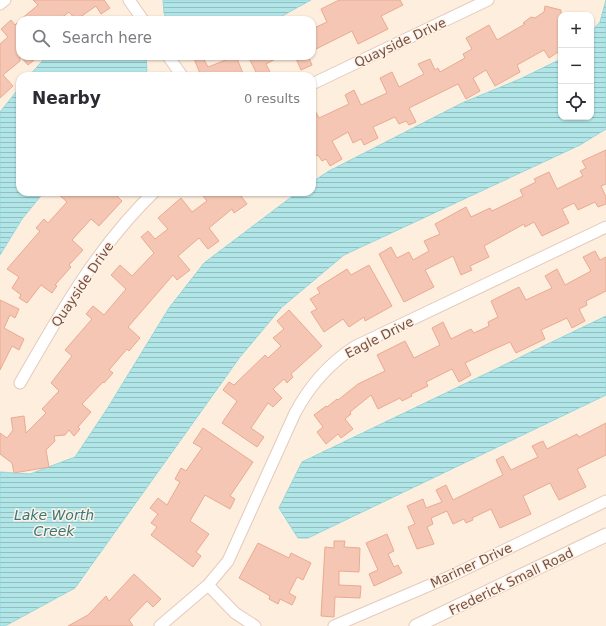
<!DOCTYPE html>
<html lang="en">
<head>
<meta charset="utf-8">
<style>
  :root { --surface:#fff; --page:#f2f2f3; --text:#2b2b33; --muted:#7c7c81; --line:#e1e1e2 }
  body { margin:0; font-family:"DejaVu Sans",sans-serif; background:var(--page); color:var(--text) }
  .controls { position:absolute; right:12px; top:12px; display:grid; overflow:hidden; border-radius:8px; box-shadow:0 1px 3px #0004 }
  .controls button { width:36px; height:36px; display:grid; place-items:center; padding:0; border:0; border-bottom:1px solid var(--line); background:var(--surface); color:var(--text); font:20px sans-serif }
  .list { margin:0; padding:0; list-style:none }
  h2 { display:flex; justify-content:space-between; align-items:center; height:52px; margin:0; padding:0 16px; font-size:17px }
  h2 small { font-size:13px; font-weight:400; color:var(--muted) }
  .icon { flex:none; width:22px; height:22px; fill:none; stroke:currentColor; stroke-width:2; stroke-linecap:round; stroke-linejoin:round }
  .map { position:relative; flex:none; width:606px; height:626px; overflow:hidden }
  .search { position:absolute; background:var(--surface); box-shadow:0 1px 3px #0004; left:16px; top:16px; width:300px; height:44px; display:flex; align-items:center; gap:10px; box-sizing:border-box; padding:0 14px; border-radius:12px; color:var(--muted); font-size:15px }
  .panel { position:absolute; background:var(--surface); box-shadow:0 1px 3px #0004; left:16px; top:72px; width:300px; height:124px; border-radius:12px }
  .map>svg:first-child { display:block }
  .water { fill:url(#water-rules); stroke:#96d7db }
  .building { fill:#f5c6b3; stroke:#e9aa92 }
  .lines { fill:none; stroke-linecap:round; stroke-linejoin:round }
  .minor-casing { stroke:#e4cabc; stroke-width:13 }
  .tertiary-casing { stroke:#e4cabc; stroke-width:15 }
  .minor { stroke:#fff; stroke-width:11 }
  .tertiary { stroke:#fff; stroke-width:13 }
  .labels { text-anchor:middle; stroke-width:3; stroke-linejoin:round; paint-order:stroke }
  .street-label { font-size:13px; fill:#755044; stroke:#fff2e5 }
  .water-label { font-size:14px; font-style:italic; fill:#37787c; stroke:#fff2e5 }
</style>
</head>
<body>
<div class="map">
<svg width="606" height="626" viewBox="0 0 606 626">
  <defs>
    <pattern id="water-rules" width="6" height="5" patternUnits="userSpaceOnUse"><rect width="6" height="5" fill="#b1e6e8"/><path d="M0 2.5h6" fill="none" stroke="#95bdbe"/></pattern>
  </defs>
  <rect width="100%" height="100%" fill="#feeedd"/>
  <!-- water -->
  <path class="water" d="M163,0H311L282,16L269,20H167L164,13Z
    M606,0V129L580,145L344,255L282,307L240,357L75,588L5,626H0V472L30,474L75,457L107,409L169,308L204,263L298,192H312V182L329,171L462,103L520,79L561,59V117H591V32L600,22Z
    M49,56H146L147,71L142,76H29L44,59Z
    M20,87V192H44L22,219L0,255V112Z
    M606,316V395L308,538H298L279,508L302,462Z"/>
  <!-- building -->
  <path class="building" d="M33,0H104L110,8L101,14L96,6L76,20L69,12L59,20H20L38,5Z
    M339,0H400L403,5L381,16L388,29L358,44L352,31L312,51V29L327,22L321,9Z
    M545,6L561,10V50L549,58L544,50L517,65L520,72L495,86L486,70L473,78L480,91L466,99L458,84L409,108L416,122L409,125L406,121L399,124L395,117L373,127L378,138L364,145L361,139L353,143L348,132L332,141L342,159L330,166L326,159L322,161L318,155L312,158V105L319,118L349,104L345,95L354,90L361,105L387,93L380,78L392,72L399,87L424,74L418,64L430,59L435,70L438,68L440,72L465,58L463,54L472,49L466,38L489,25L497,40L525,24L523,23L531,17L535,18L544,12Z
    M11,20L15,25L20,20V61L3,75L13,86L0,98V44L8,37L1,29Z
    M20,56H39L28,65Z
    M193,56H202L208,67L226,60L225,56H236L244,76H201Z
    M248,56H281L266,64L272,76H258Z
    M295,56H308L312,65L301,70Z
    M606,150V184L601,186L606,197V204L598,207L595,202L578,210L574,203L562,209L569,223L542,236L534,222L525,227L524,224L484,246L489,257L470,266L472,270L461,275L453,256L425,270L434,287L404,302L379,254L391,247L397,258L409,252L413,260L429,251L424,241L440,234L435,224L466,207L471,217L490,208L492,211L523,196L520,190L536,182L534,179L549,172L557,189L583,176L580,171L586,168L582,161Z
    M56,192H113L122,201L99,226L91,219L72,240L83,250L69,265L71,267L55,285L57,286L52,293L41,285L27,303L19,298L21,295L12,288L19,277L7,269L40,231L36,228L44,219L48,223L67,202Z
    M200,192H238L247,204L234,213L232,209L209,228L219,241L208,249L199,238L178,256L190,270L177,280L173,275L128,327L140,338L129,351L127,349L109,370L113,373L104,383L103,382L82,404L91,412L78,427L80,429L74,436L69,430L65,435L54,436L55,441L46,450L49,467L14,473L12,463L0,454V433L7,438L13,430L11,418L24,416L26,433L46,413L42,409L59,391L51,383L72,356L65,350L92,319L86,314L93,306L104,315L126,289L111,275L120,265L132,276L154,253L141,237L148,231L155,239L168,229L158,218L181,198L192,212L207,201Z
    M595,251L600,260L606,257V291L586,301L587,305L579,309L585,321L572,328L567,318L541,330L545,339L516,353L510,342L490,351L465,363L471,375L459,382L452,369L426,382L428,386L411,394L412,396L402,401L400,398L378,409L371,395L350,412L351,414L345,419L353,429L341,438L338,434L326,444L317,432L323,427L314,415L326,406L327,407L337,399L338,400L358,384L385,371L377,355L405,341L414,358L440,345L432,328L443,322L451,339L471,329L474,333L489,326L488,322L498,317L491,301L519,287L526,300L552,288L545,276L557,269L565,285L591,271L583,257Z
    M369,265L392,306L365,321L364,317L349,327L343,319L324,332L311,312L317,309L310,299L320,293L317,288L347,269L351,275Z
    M0,300L19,309L15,318L10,315L4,328L24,339L19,350L12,346L0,370Z
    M289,310L322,346L291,374L293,377L287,383L284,379L273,389L282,398L273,407L268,403L251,428L264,437L257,447L222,423L237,401L223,390L229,382L234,385L265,355L268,358L281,346L273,338L284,329L277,321Z
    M606,423V455L577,469L586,487L559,500L550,483L523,496L531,514L500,528L491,509L472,518L473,520L466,523L464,519L453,524L447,511L431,518L433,524L427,527L434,544L417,549L408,527L415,524L407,506L423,499L426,508L442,502L436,490L446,485L453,500L503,475L496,460L503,456L511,470L538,457L532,446L543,441L547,449L577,434L579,437Z
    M203,428L253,462L230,496L235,499L230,509L205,495L190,521L209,534L196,552L201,556L193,567L151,535L157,527L151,523L158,514L150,508L158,498L167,505L180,482L175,479L181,468L186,471L202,448L193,443Z
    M387,534L394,551L388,554L394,567L398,565L402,573L374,586L369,574L378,570L366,543Z
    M334,541H345L344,547L360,548L359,572L339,571V585L361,586L360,598L335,597L334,617L321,616L325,547L334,548Z
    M258,543L289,558L291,553L311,563L303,580L297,577L289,593L296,597L292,605L280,599L278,604L269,599L270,596L239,578Z
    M134,574L161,599L153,607L147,601L129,620L133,626H68L88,615L106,596L109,601Z"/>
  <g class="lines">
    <!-- minor casing -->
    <g class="minor-casing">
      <path id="minor" d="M129,0L143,20
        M0,4L5,0
        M168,56L182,76
        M312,84L488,0
        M20,383C59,315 97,247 154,192
        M208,585L235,613L255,626
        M160,626L208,585L228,561L295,413C310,385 329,363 356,346L606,227
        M334,626L451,576L606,501"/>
    </g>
    <!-- tertiary casing -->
    <g class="tertiary-casing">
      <path id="tertiary" d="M416,626L606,535"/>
    </g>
    <!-- minor -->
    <use href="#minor" class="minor"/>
    <!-- tertiary -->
    <use href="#tertiary" class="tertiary"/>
  </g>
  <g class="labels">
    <!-- street labels -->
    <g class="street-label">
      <text transform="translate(400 42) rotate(-25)" y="5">Quayside Drive</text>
      <text transform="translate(82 284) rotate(-56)" y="5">Quayside Drive</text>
      <text transform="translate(379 337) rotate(-27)" y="5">Eagle Drive</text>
      <text transform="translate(471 565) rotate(-25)" y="5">Mariner Drive</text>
      <text transform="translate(511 581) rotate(-26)" y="5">Frederick Small Road</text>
    </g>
    <!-- water labels -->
    <g class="water-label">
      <text x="54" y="520">Lake Worth<tspan x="54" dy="16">Creek</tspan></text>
    </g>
  </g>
</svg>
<div class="controls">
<button>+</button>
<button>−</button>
<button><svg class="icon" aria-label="locate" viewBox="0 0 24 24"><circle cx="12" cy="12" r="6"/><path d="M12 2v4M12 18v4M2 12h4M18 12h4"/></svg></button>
</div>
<div class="search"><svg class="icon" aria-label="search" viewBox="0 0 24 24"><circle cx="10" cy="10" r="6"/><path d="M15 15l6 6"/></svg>Search here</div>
<section class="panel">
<h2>Nearby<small>0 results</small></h2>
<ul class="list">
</ul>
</section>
</div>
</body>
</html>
